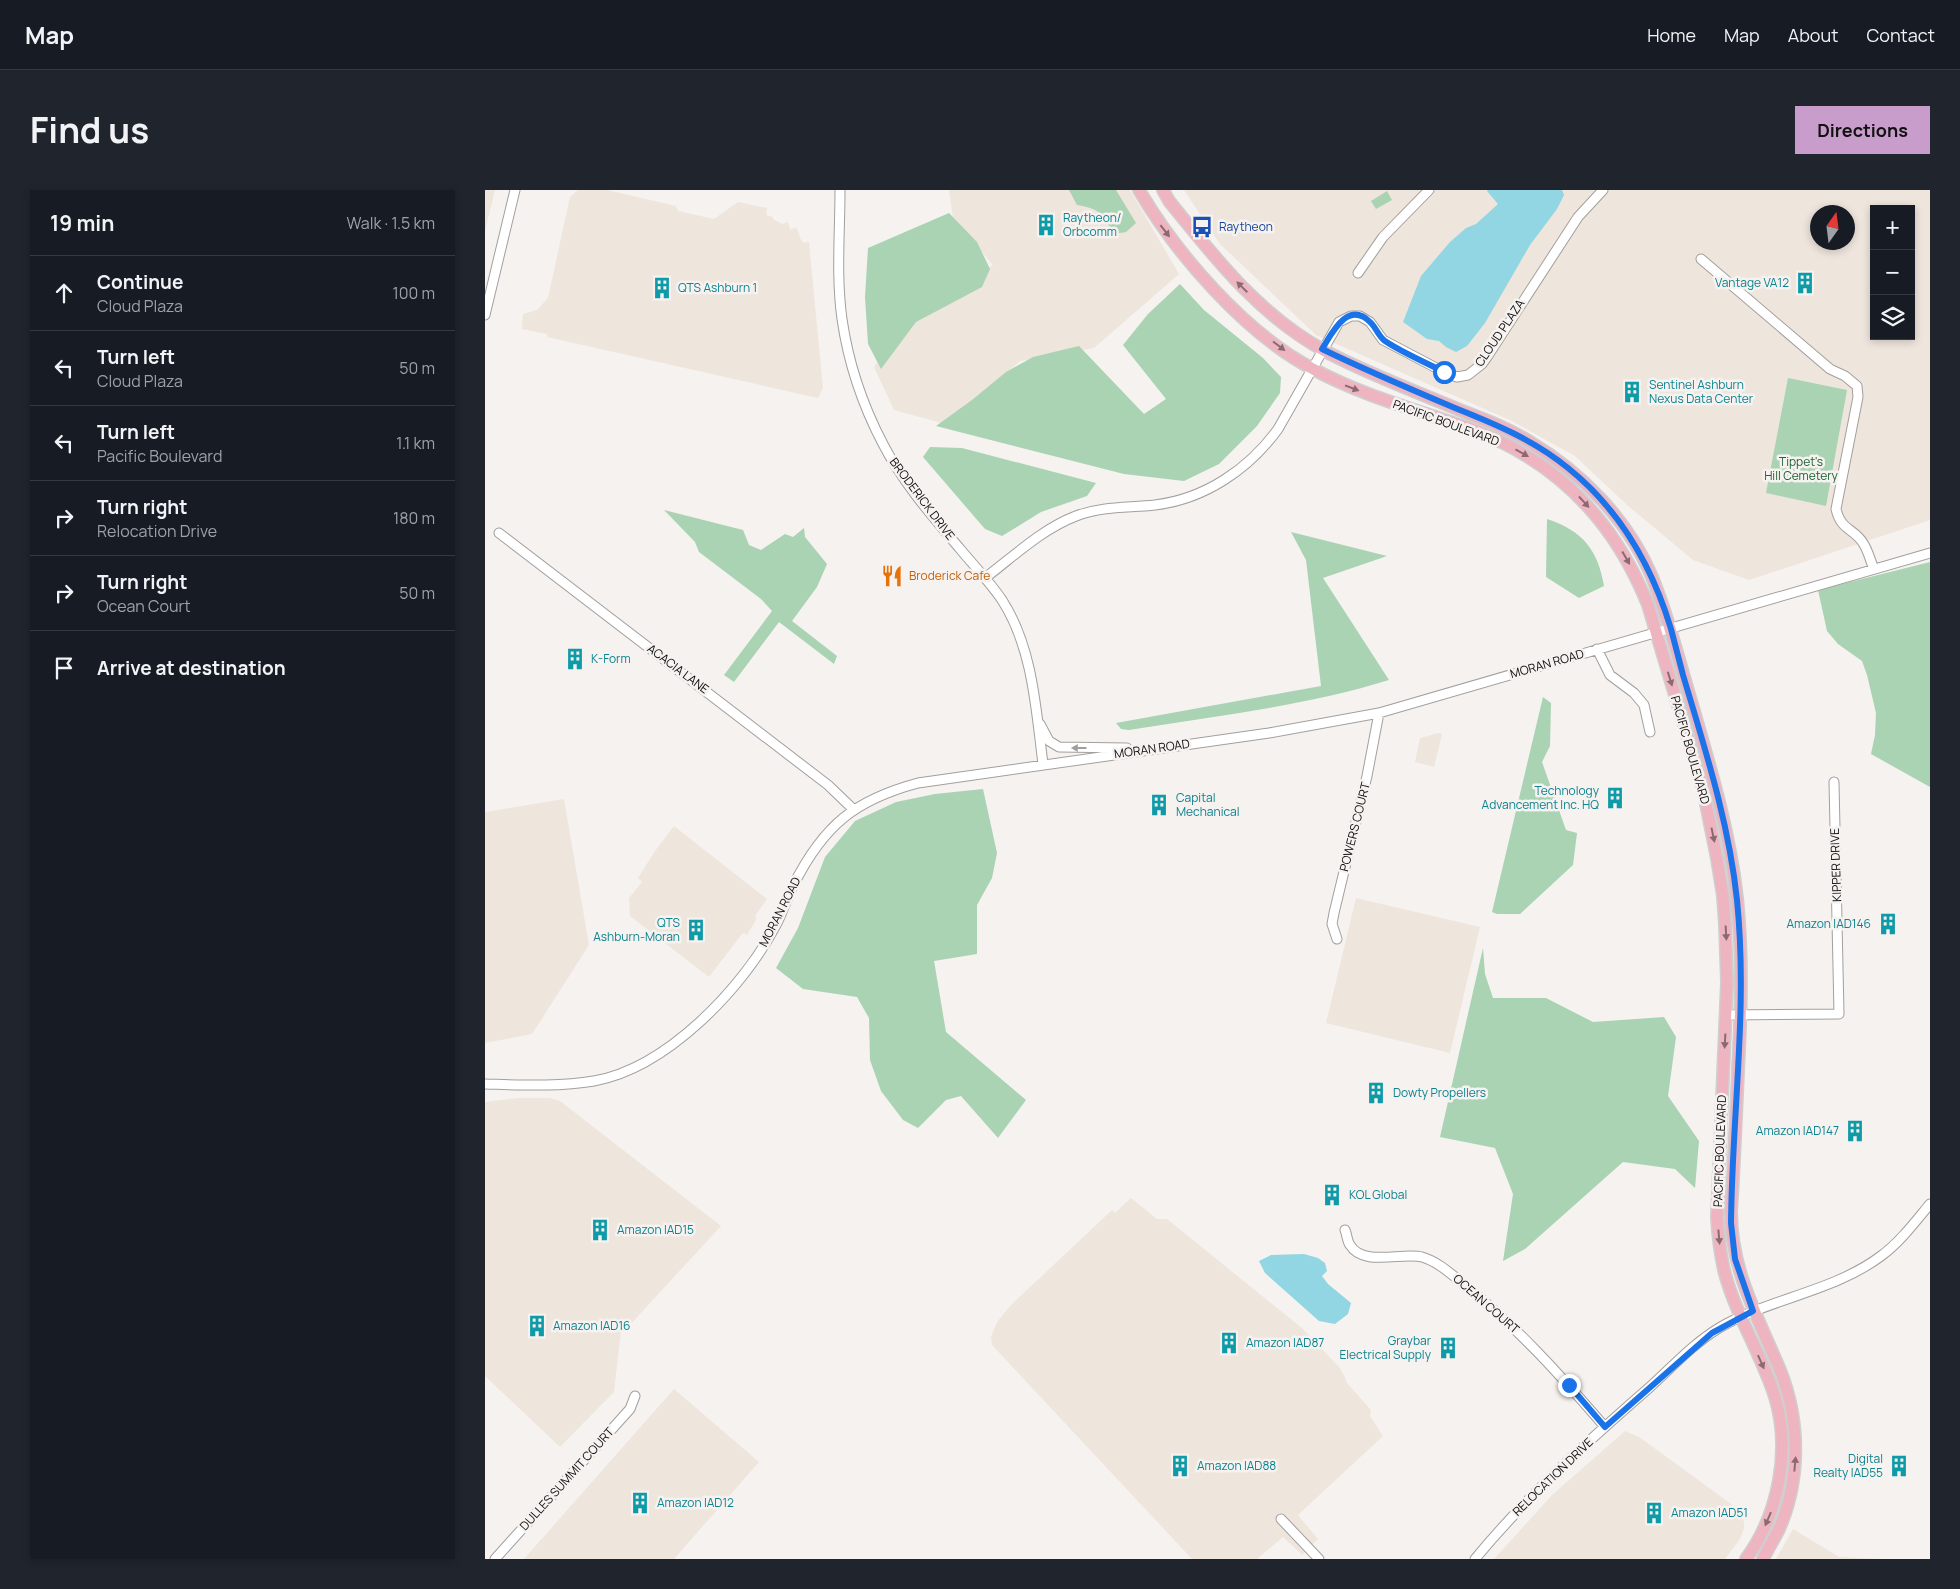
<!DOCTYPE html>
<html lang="en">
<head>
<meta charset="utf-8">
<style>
  :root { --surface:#171b24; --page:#20242c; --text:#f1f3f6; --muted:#9ea1a6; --line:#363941; --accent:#c89ccb }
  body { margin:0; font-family:Manrope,sans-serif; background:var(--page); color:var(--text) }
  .controls { position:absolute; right:15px; top:15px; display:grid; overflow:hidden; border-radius:0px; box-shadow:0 2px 8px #0003 }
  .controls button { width:45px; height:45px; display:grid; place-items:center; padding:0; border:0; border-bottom:1px solid var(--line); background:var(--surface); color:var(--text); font:25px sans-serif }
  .compass { position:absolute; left:1325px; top:15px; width:45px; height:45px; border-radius:50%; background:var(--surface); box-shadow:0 2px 8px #0003; rotate:14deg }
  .stop { position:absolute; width:15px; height:15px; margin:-11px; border:4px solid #1a73e8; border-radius:50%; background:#fff }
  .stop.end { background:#1a73e8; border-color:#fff; box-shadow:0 1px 5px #0008 }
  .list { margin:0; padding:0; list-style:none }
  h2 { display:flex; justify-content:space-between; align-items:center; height:65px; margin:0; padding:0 20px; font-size:21px }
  h2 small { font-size:16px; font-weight:400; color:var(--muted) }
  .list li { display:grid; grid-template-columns:32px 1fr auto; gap:15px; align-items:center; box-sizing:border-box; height:75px; padding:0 20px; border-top:1px solid var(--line) }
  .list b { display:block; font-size:19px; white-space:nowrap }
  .list p { margin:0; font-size:16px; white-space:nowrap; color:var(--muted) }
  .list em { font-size:16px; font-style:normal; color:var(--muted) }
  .icon { flex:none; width:28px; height:28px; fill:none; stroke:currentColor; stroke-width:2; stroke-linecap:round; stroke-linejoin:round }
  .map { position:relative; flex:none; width:1445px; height:1369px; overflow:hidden; border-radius:0px }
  header { display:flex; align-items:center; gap:30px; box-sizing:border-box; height:70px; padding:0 25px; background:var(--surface); border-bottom:1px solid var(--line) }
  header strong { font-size:24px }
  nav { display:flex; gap:28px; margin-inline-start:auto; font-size:18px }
  .intro { display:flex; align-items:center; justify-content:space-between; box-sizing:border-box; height:120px; padding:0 30px }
  h1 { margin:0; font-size:35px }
  .button { padding:12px 22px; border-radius:0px; background:var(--accent); color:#111; font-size:18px; font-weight:700 }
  main { display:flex; gap:30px; padding:0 30px }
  aside { flex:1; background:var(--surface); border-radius:0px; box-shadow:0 2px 8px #0003 }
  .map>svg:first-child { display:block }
  .built { fill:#eee5dd; fill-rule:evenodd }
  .green { fill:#a9d3b2 }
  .water { fill:#91d6e2 }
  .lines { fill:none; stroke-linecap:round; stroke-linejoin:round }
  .minor-casing { stroke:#a39f9d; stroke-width:11 }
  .major-casing { stroke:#cfcfcf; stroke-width:14 }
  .minor { stroke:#fff; stroke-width:9 }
  .major { stroke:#eeb5c1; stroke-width:11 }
  .oneway { fill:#8a6a70 }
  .oneway2 { fill:#9f9f9e }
  .route { stroke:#1a73e8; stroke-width:6 }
  .labels { text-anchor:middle; stroke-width:5; stroke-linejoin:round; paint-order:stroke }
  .culture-label { font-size:12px; fill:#0d838f; stroke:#f6f2f0; text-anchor:start }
  .transit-label { font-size:12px; fill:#164399; stroke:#f6f2f0; text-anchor:start }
  .street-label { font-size:12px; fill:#0f0e0d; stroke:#f6f2f0 }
  .park-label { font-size:12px; fill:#1d6335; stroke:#f6f2f0 }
  .food-label { font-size:12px; fill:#c56008; stroke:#f6f2f0; text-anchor:start }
</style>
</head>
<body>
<header>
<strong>Map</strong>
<nav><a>Home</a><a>Map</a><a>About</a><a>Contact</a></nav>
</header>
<div class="intro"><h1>Find us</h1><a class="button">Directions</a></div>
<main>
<aside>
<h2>19 min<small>Walk · 1.5 km</small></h2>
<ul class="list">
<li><svg class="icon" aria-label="ahead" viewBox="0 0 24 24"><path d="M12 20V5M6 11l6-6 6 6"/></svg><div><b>Continue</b><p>Cloud Plaza</p></div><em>100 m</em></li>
<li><svg class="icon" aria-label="left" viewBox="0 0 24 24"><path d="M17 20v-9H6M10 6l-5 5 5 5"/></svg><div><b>Turn left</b><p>Cloud Plaza</p></div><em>50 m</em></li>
<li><svg class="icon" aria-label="left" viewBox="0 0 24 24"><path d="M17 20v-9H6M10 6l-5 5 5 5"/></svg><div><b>Turn left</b><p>Pacific Boulevard</p></div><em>1.1 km</em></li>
<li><svg class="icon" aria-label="right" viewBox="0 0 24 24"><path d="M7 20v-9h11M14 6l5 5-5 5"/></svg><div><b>Turn right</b><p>Relocation Drive</p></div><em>180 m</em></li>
<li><svg class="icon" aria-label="right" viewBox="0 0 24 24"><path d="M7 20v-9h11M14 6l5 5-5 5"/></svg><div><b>Turn right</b><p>Ocean Court</p></div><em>50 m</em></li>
<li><svg class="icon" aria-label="arrive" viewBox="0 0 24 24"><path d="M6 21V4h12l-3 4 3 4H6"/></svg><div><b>Arrive at destination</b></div></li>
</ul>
</aside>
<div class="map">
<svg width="1445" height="1369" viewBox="0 0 1445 1369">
  <rect width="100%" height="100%" fill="#f6f2f0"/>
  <!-- built -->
  <path class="built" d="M0,0H10L0,41Z
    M93,0H122L191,16L193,21L229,29L253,12L282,18L281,25L288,27V29L297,34L303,32L305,39L312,38L316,50L319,53L324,52L338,198L333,208L62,147V144L37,139L38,124L52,120L63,108L85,7Z
    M464,0H645L694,84L609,158L535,171L460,234L409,220L389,177L425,130L508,75L468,28Z
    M699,0H1445V330L1264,390L1208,370L1142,315L1090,266L1027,231L831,145L735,54ZM1389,19H1426V146H1389ZM1332,22H1362V52H1332Z
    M953,543L957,544L949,577L930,572L935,548Z
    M79,609L104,755L47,844L0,853V622Z
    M189,636L282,709L270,726L272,728L262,745L259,743L257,744L224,787L145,726L144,708L157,692L153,688L170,661Z
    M871,708L995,737L965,863L841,833Z
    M32,908H65L75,911L236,1036L143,1137L137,1132L129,1202L75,1257L0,1186V912Z
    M646,1008L672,1029H682L818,1139L854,1177L860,1187L861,1192L886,1220L885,1226L898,1246L813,1325L833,1349L817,1365L798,1347L772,1369H707L507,1155L506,1147L512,1132L525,1116L627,1020L630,1023Z
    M189,1199L274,1272L189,1369H39Z
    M1140,1241L1154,1247L1253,1319L1259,1332V1338L1255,1349L1240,1369H1009L1067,1305Z
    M1308,1339L1354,1367L1396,1369H1291Z"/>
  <!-- green -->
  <path class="green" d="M584,0H631L651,33L641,42L629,44C618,24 616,19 592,15Z
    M902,1L907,10L891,19L886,11Z
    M464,23L492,52L505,79L497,97L431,132L396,179L383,154L380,107L383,58Z
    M695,94L719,120L778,168L796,187L795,203L772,236L734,274L699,291L639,284L451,236L487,210L521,182L548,167L594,156L659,224L681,209L638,155L663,124Z
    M1303,188L1362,200L1341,316L1281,303Z
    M445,257L477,258L611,293L602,306L556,322L517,346L500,339L438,267Z
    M179,320L258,340L264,355L276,360L300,344L308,347L319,338L320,347L342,374L332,397L307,431L352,466L349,474L294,432L249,492L239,485L287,421L276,409L214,362L210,352Z
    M1062,329C1098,341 1113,360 1119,396L1094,408L1061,387Z
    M806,342L902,366L838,388L904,490C820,516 731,526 644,540L636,539L631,533L836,496L821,370Z
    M1445,372V597L1386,564L1390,545L1391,523L1382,485L1377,471L1353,454L1342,441L1333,400Z
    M1058,507L1066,513L1065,556L1057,572L1081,640L1092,643L1088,675L1035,724H1012L1007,722Z
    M498,599L512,663L507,688L492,715V764L449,771L461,842L541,910L513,948L476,906L461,910L433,938L418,930L396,901L385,870L384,828L372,807L318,799L291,778L313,738L340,667L370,631L411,612L450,604Z
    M998,758L1000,784L1008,808H1061L1108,832L1179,827L1191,847L1183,906L1214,951L1210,998L1190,979L1138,972L1040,1059L1018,1071L1028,1004L1010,958L955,947Z"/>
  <!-- water -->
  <path class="water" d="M1003,0H1077L1079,5L1072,19L1045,55L1000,133L982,156L971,162L961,157L954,151L942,149L918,132L936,86L965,52L981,38L991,34L1013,14L1002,1Z
    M819,1064L833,1068L840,1073L842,1081L837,1086L843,1094L866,1113L863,1124L850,1134L834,1131L780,1083L774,1071L786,1065Z"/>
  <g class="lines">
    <!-- minor casing -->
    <g class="minor-casing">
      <path id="minor" d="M355,0C355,43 351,86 357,129C363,171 378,216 398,254C418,293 448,327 476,360C490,377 505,392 517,410C548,458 551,520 558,574
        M1216,69L1345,179L1360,186L1372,196L1373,207L1351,319C1356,341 1369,338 1378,353C1383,360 1385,370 1389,379
        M873,83L898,47L944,0
        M0,125L30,0
        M14,343L343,595L368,619
        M500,388C529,366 557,339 591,326C617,316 643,318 670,315C720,309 764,279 793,239L854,132L866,126H875L885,132L898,150L959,182L972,187L983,185L997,174L1002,167L1093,27L1118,0
        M1112,459L1125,485L1149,503L1159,515L1165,542
        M555,534L564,551L574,557L642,558
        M852,749L847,734L849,723L882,586L894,523
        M1241,825L1354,824L1349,592
        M0,894C36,895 74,897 109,891C182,878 258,798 291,735C298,722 302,707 309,694C339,635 370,610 433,593L784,543L894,523L1445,363
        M860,1040C862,1044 862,1051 865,1055C878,1077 917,1062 937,1067C954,1072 967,1085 981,1096C1034,1139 1076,1186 1120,1237
        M796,1329L834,1369
        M10,1369L145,1219L150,1206
        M990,1369C1042,1306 1103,1251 1165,1197C1187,1177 1209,1153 1234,1138C1285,1108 1348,1102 1396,1066C1415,1052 1430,1032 1445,1014"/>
    </g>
    <!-- major casing -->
    <g class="major-casing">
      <path id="major" d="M654,0C692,65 761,144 828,179C880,207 936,221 991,241C1074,273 1130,332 1163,415L1218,599L1232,669L1238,706L1240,734L1242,792L1232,1027C1233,1045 1235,1062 1239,1080C1250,1124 1276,1163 1290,1207C1306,1260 1294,1324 1261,1369
        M678,0L684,11C729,67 775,126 840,161C883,184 930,201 975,220C998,229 1023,238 1045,252C1097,283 1143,330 1167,387C1182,423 1191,460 1202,497C1222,567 1244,636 1252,708C1258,766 1256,823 1253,881C1251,928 1249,975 1246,1022C1246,1081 1273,1127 1295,1180C1315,1230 1316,1289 1294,1339C1289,1349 1283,1359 1278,1369"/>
    </g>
    <!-- minor -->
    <use href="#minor" class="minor"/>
    <!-- major -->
    <use href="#major" class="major"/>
  </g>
  <!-- one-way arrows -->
  <defs><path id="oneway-solid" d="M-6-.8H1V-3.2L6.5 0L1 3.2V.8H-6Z" transform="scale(1.25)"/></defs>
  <g class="oneway">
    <use href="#oneway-solid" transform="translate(680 41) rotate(52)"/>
    <use href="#oneway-solid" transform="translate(757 97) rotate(-135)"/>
    <use href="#oneway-solid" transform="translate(794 156) rotate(37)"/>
    <use href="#oneway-solid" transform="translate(867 198) rotate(21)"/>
    <use href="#oneway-solid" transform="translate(1037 263) rotate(29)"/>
    <use href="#oneway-solid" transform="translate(1099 312) rotate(47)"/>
    <use href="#oneway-solid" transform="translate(1141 368) rotate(60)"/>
    <use href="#oneway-solid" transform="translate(1185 489) rotate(73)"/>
    <use href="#oneway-solid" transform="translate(1228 645) rotate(78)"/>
    <use href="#oneway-solid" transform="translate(1241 743) rotate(87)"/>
    <use href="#oneway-solid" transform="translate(1240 851) rotate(93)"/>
    <use href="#oneway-solid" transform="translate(1234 1047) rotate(85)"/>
    <use href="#oneway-solid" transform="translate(1276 1172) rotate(66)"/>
    <use href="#oneway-solid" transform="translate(1310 1274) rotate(-85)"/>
    <use href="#oneway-solid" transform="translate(1283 1329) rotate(113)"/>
  </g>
  <use class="oneway2" href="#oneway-solid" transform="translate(594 558) rotate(180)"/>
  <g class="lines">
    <!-- route -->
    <path class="route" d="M959,182C940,172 918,163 900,151C893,146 891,137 885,132C863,110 847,143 837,159C880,180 925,199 970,218C1010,234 1049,250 1083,278C1134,319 1167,376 1186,439C1190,454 1194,470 1198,485C1220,559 1244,633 1252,710C1263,818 1247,925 1246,1033L1250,1069L1268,1121L1227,1143L1120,1237L1084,1195"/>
  </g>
  <!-- icons -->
  <defs>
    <g id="building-bare" transform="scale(1.725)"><path d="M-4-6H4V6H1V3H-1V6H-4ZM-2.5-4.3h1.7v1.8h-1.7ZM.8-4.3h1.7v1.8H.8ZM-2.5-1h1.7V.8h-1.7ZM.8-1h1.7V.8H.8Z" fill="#0f9aa8" stroke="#f6f2f0" stroke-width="2.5" paint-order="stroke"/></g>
    <g id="bus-bare" transform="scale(1.725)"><path d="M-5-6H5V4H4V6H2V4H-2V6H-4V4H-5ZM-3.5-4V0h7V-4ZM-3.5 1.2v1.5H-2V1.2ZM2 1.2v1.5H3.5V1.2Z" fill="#1a4fb4" stroke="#f6f2f0" stroke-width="2.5" paint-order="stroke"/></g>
    <g id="restaurant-bare" transform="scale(1.725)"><path d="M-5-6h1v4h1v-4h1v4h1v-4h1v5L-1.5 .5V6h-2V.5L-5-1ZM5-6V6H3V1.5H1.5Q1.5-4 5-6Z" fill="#e8710a" stroke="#f6f2f0" stroke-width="2.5" paint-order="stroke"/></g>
  </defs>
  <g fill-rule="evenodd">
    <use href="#building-bare" x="561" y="35"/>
    <use href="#bus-bare" x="717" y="37"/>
    <use href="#building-bare" x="1320" y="93"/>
    <use href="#building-bare" x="177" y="98"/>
    <use href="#building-bare" x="1147" y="202"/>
    <use href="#restaurant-bare" x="407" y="386"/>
    <use href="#building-bare" x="90" y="469"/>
    <use href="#building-bare" x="1130" y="608"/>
    <use href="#building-bare" x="674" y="615"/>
    <use href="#building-bare" x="1403" y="734"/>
    <use href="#building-bare" x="211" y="740"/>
    <use href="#building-bare" x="891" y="903"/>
    <use href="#building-bare" x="1370" y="941"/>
    <use href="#building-bare" x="847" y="1005"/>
    <use href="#building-bare" x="115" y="1040"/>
    <use href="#building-bare" x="52" y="1136"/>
    <use href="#building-bare" x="744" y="1153"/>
    <use href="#building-bare" x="963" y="1158"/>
    <use href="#building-bare" x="695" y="1276"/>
    <use href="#building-bare" x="1414" y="1276"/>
    <use href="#building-bare" x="155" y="1313"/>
    <use href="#building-bare" x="1169" y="1323"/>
  </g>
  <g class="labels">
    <!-- culture labels -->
    <g class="culture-label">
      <text x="578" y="32">Raytheon/<tspan x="578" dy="14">Orbcomm</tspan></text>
      <text x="1304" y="97" text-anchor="end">Vantage VA12</text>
      <text x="193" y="102">QTS Ashburn 1</text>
      <text x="1164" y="199">Sentinel Ashburn<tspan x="1164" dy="14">Nexus Data Center</tspan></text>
      <text x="106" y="473">K-Form</text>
      <text x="1114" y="605" text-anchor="end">Technology<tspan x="1114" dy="14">Advancement Inc. HQ</tspan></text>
      <text x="691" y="612">Capital<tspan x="691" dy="14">Mechanical</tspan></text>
      <text x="195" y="737" text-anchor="end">QTS<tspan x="195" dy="14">Ashburn-Moran</tspan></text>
      <text x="1386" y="738" text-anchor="end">Amazon IAD146</text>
      <text x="908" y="907">Dowty Propellers</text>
      <text x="1354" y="945" text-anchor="end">Amazon IAD147</text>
      <text x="864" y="1009">KOL Global</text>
      <text x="132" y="1044">Amazon IAD15</text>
      <text x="68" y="1140">Amazon IAD16</text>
      <text x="946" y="1155" text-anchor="end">Graybar<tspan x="946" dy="14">Electrical Supply</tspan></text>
      <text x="761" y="1157">Amazon IAD87</text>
      <text x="1398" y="1273" text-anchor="end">Digital<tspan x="1398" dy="14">Realty IAD55</tspan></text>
      <text x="712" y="1280">Amazon IAD88</text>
      <text x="172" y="1317">Amazon IAD12</text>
      <text x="1186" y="1327">Amazon IAD51</text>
    </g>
    <!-- transit labels -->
    <g class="transit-label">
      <text x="734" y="41">Raytheon</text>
    </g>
    <!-- street labels -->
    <g class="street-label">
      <text transform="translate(1015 143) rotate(-56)" y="4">CLOUD PLAZA</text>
      <text transform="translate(961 233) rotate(20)" y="4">PACIFIC BOULEVARD</text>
      <text transform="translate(437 309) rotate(53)" y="4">BRODERICK DRIVE</text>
      <text transform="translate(1062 474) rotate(-16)" y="4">MORAN ROAD</text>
      <text transform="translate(193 479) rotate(37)" y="4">ACACIA LANE</text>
      <text transform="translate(667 559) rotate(-8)" y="4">MORAN ROAD</text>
      <text transform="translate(1205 560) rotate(74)" y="4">PACIFIC BOULEVARD</text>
      <text transform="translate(870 637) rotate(-76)" y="4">POWERS COURT</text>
      <text transform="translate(1351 675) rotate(-92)" y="4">KIPPER DRIVE</text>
      <text transform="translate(295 722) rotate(-63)" y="4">MORAN ROAD</text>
      <text transform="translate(1235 961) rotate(-88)" y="4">PACIFIC BOULEVARD</text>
      <text transform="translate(1001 1114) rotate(41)" y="4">OCEAN COURT</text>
      <text transform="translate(1068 1287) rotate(-44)" y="4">RELOCATION DRIVE</text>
      <text transform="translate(82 1289) rotate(-48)" y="4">DULLES SUMMIT COURT</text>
    </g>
    <!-- park labels -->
    <g class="park-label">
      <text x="1316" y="276">Tippet's<tspan x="1316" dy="14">Hill Cemetery</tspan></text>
    </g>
    <!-- food labels -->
    <g class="food-label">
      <text x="424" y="390">Broderick Cafe</text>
    </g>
  </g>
</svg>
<div class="controls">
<button>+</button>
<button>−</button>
<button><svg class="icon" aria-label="layers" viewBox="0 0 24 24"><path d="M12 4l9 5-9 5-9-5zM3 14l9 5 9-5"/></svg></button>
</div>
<svg class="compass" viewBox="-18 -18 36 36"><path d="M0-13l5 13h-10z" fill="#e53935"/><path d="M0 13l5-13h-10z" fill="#9ea1a6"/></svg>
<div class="stop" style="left:959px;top:182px"></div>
<div class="stop end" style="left:1084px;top:1195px"></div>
</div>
</main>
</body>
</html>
